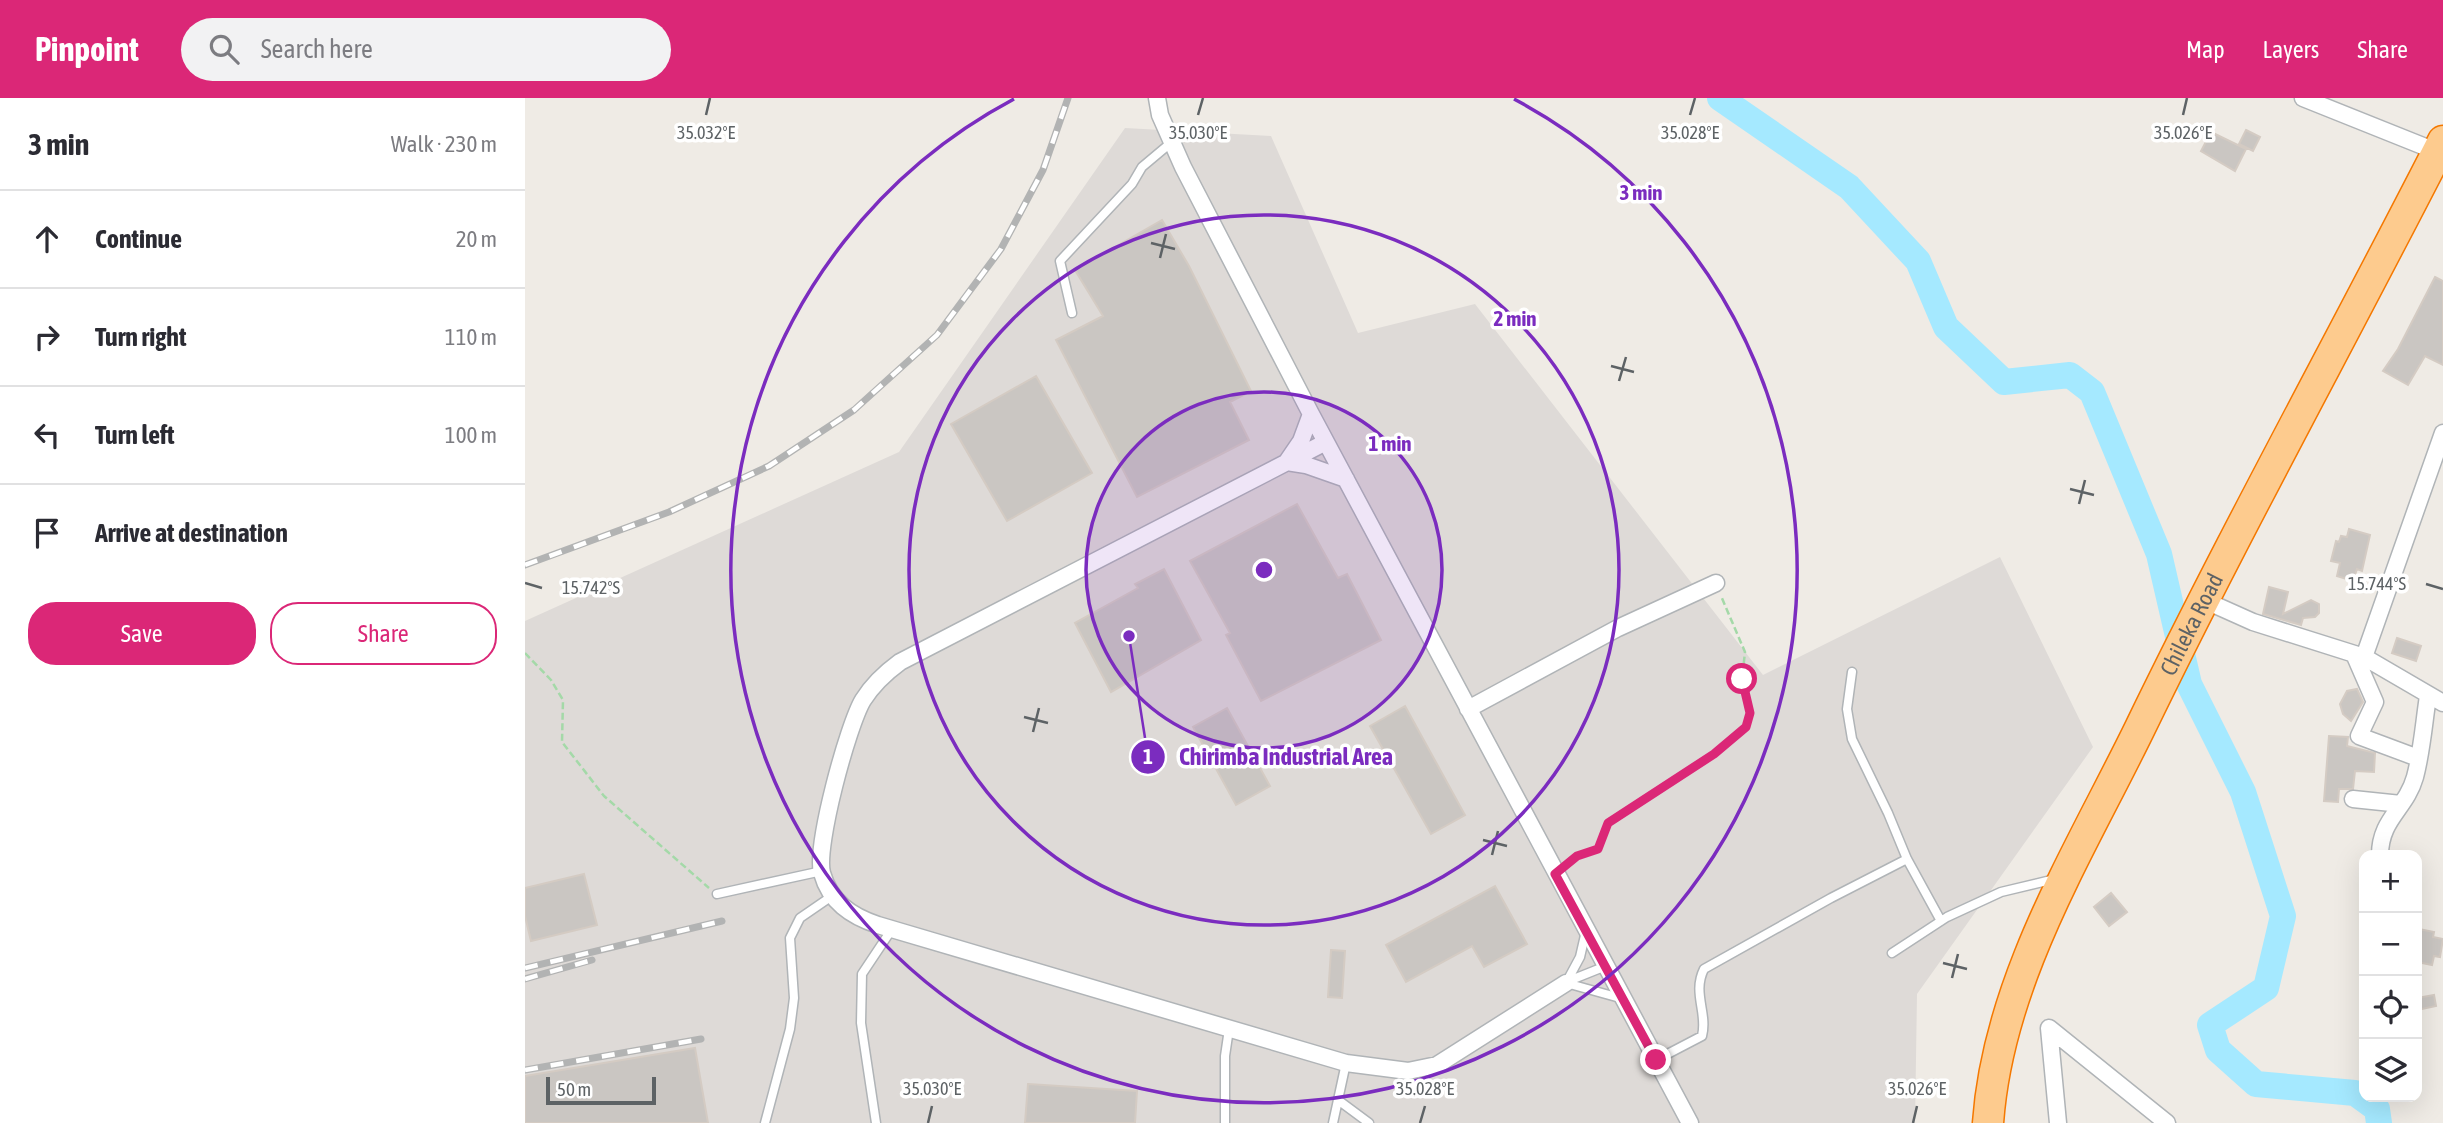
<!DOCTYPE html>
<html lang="en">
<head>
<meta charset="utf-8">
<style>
  :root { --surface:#fff; --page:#f2f2f3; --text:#2b2b33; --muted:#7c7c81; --line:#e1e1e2; --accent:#db2777 }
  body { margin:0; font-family:"Asap Condensed",sans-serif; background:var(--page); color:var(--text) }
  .controls { position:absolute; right:21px; bottom:21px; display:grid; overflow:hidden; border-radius:14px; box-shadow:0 7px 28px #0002 }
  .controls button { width:63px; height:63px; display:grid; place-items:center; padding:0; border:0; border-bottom:2px solid var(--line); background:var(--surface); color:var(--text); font:35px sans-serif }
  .scale { position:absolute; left:21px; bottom:18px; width:110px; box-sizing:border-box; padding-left:7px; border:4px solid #5d6265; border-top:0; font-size:19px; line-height:24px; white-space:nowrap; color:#5d6265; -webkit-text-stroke:5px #fff; paint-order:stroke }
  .stop { position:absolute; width:21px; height:21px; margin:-16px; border:5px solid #db2777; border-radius:50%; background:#fff }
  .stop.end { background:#db2777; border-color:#fff; box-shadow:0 2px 7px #0008 }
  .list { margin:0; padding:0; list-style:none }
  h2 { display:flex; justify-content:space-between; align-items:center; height:91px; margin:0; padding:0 28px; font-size:30px }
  h2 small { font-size:23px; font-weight:400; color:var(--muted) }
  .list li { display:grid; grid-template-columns:46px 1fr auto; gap:21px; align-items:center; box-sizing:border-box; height:98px; padding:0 28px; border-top:2px solid var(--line) }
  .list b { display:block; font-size:26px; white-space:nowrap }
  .list em { font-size:23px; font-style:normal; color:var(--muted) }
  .actions { display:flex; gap:14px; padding:21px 28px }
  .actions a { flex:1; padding:16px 0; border:2px solid var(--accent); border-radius:28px; text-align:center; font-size:24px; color:var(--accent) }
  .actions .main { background:var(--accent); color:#fff }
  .icon { flex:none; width:38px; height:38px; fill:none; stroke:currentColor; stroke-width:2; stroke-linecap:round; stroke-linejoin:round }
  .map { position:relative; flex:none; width:1918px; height:1025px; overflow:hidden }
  header { display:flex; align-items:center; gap:42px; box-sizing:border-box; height:98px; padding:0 35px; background:var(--accent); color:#fff }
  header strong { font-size:33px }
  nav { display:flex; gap:38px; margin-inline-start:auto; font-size:24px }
  .search { width:490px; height:63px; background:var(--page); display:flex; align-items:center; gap:18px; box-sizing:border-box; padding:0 24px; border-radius:38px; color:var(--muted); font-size:26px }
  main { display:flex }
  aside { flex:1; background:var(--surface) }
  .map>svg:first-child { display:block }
  .industrial { fill:#dedad7 }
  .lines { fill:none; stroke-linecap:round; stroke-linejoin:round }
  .river { stroke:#a5e9ff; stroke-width:26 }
  .building { fill:#cac6c2; stroke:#d4cbc3; stroke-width:2 }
  .lane-casing { stroke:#b0b4b7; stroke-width:11 }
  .street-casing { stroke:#b0b4b7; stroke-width:19 }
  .highway-casing { stroke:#f47800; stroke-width:33 }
  .path { stroke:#a4d9a8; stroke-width:2.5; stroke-dasharray:7 3.5; stroke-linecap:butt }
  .lane { stroke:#fff; stroke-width:8 }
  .street { stroke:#fff; stroke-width:16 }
  .highway { stroke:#fdcb8e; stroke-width:30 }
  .rail-casing { stroke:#b2b3b3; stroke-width:7 }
  .rail { stroke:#fff; stroke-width:4.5; stroke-dasharray:13; stroke-linecap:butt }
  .route { stroke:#db2777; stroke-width:9 }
  .ticks { fill:none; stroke:#5d6265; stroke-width:2.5 }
  .ring { fill:none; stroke:#7b2cbf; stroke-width:3.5 }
  .labels { text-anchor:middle; stroke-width:7; stroke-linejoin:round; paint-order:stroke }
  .street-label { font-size:23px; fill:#5d6265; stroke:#fff }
  .ticks-label { font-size:18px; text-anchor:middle; fill:#5d6265; stroke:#fff; stroke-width:7; stroke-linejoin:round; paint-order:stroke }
  .centre { fill:#7b2cbf; stroke:#fff; stroke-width:3.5 }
  .ring-label { font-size:21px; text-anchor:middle; font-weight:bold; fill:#7b2cbf; stroke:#fff; stroke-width:7; stroke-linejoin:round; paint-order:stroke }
  .leader { fill:none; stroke:#7b2cbf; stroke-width:2.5 }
  .callout-dot { fill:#7b2cbf; stroke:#fff; stroke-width:2.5 }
  .mark-label { font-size:21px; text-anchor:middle; font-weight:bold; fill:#fff }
  .callout-label { font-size:24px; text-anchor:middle; font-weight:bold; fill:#7b2cbf; stroke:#fff; stroke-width:7; stroke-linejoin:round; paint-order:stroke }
</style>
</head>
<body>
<header>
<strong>Pinpoint</strong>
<div class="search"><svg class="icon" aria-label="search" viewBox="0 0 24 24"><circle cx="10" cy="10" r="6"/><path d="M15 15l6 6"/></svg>Search here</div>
<nav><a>Map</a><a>Layers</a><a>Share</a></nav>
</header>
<main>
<aside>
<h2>3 min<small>Walk · 230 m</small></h2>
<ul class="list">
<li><svg class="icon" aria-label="ahead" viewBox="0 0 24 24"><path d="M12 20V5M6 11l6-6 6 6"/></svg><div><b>Continue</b></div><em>20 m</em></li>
<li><svg class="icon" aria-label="right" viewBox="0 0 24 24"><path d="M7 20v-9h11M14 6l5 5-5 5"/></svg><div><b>Turn right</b></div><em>110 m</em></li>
<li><svg class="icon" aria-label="left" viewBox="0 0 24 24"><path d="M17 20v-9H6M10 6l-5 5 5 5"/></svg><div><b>Turn left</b></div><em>100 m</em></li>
<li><svg class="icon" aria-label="arrive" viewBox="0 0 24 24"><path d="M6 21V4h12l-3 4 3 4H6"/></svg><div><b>Arrive at destination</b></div></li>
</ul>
<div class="actions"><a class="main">Save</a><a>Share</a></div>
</aside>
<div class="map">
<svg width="1918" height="1025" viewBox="0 0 1918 1025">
  <rect width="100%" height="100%" fill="#efebe5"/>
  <!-- industrial -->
  <path class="industrial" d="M600,30L746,38L833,235L950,206L1238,577L1475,459L1568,649L1392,896L1390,1025H0V523L374,354Z"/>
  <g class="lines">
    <!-- river -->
    <path class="river" d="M1195,0L1324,89L1393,163L1421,229L1479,284L1545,277L1567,294L1634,456L1664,586L1718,694L1758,818L1741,890L1685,927L1693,952L1731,986L1830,995L1852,1011L1854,1025"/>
  </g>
  <!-- building -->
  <path class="building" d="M1721,32L1735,39L1728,53L1714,46Z
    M1686,34L1721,51L1710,73L1676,53Z
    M637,122L664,168L726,293L705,304L724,342L612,399L531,242L578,218L550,172Z
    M1910,179L1918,183V267L1900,258L1883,287L1858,273L1873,251Z
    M511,278L567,375L482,423L426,326Z
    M772,406L813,480L822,476L856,542L736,603L701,537L705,535L665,463Z
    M1824,431L1845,437L1837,473L1832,471L1828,483L1812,478L1815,465L1806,463L1811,443L1814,444L1816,438L1822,439Z
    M639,471L676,542L586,594L550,525L613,490L610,486Z
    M1744,489L1763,494L1758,516L1786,502L1794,506V515L1790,519L1778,520L1776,527L1738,516Z
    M1872,540L1896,548L1891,563L1867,555Z
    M1832,591L1838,604L1826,623L1818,616L1815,606L1822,593Z
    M880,608L940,717L906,736L845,628Z
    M702,610L745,688L711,707L668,629Z
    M1804,638L1823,639L1822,648L1850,655L1849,674L1830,673L1828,691H1814L1813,704L1799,703Z
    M59,776L72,827L6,843L0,818V790Z
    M970,788L1002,846L959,869L947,848L881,884L861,847Z
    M1586,795L1602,814L1584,828L1569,809Z
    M1894,831L1909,834L1908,839L1918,841L1915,859L1909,858L1907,867L1892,864Z
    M806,852L820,853L817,900L803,899Z
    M1909,897L1911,908L1892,912V900Z
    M170,950L183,1025H0V978Z
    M503,986L612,993L610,1025H500Z"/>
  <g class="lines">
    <!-- lane casing -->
    <g class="lane-casing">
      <path id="lane" d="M547,215L535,163L607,86L617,69L648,43
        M1327,574L1322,611L1327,641L1363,715L1382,761L1416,823
        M192,796L297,773
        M1367,855L1422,819L1476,794L1530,781
        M1041,884L1081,868
        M1041,885L1095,900
        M1041,885L1055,859L1061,833
        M1131,962L1177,938C1183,915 1167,895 1179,871L1306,800L1382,761
        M813,1002L844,1025
        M240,1025L265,931L269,900L265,840L275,820L307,798
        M351,1025L336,925L337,876L367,831
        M700,1025V958L704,931
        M808,1025L821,965"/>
    </g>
    <!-- street casing -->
    <g class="street-casing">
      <path id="street" d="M632,0L635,17L658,69L786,316L1165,1025
        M1778,0L1913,54
        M801,344L375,564C360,575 348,586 338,602C323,627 290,748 297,775C305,804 326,818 353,827L821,965L883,973L912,967L1041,885
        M763,362L776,343L786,316
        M762,364L781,367L821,381
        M1690,507L1728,524L1839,559L1918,605
        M1829,556L1850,604L1834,638L1893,660
        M1839,559L1918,335
        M943,611L1093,530L1191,485
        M1828,701L1876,706
        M1855,757C1855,721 1881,711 1890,679C1897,653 1899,624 1903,598
        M1533,1025L1524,930L1642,1025"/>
    </g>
    <!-- highway casing -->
    <g class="highway-casing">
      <g id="highway">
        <path id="s1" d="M1463,1025C1473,883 1554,755 1615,630C1711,432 1818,239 1918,43"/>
      </g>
    </g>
    <!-- path -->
    <path class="path" d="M0,555L26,582L38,602L37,644L79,698L184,790
      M1044,765L1052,758L1073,751L1083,725L1189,656L1221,629L1225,615L1217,581L1220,554L1196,498"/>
    <!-- lane -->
    <use href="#lane" class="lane"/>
    <!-- street -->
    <use href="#street" class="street"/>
    <!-- highway -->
    <use href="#highway" class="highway"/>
    <!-- rail casing -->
    <g class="rail-casing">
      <path id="rail" d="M0,467L144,414L244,368L329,312L412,237L476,151L518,72L543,0
        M0,870L197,823
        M0,881L67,862
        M0,972L176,941"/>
    </g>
    <!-- rail -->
    <use href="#rail" class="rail"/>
  </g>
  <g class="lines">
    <!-- route -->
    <path class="route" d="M1131,962L1030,776L1052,758L1073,751L1083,725L1189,656L1221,629L1225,615L1217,581"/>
  </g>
  <!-- ticks -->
  <path class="ticks" d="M181,17L185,0M673,17L678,0M1165,17L1170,0M1658,17L1662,0M626,145L650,151M635,160L641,136M1086,268L1109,274M1094,283L1101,259M1545,391L1569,397M1554,406L1560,382M0,485L17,490M1901,486L1918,491M499,619L523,625M508,634L514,610M958,742L982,748M967,757L973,733M1418,865L1442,871M1427,880L1433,856M403,1025L407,1008M895,1025L900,1008M1388,1025L1392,1008"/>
  <!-- distance rings -->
  <circle cx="739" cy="472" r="178" fill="#7b2cbf" fill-opacity=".12"/>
  <g class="ring">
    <circle cx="739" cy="472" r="178"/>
    <circle cx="739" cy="472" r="355"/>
    <path d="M989 1A533 533 0 1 1 489 1"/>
  </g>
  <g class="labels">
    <!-- street labels -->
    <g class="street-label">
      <text dy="8" stroke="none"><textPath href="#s1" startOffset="542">Chileka Road</textPath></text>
    </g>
  </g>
  <g class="ticks-label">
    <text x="181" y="41">35.032°E</text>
    <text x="673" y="41">35.030°E</text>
    <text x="1165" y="41">35.028°E</text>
    <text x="1658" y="41">35.026°E</text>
    <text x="1852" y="492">15.744°S</text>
    <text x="66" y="496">15.742°S</text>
    <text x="407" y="997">35.030°E</text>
    <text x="900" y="997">35.028°E</text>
    <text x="1392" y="997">35.026°E</text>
  </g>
  <circle cx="739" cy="472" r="10" class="centre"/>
  <g class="ring-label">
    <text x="1116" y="102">3 min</text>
    <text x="990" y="228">2 min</text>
    <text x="865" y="353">1 min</text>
  </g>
  <!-- callouts -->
  <path class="leader" d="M604 538L623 659"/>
  <g class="callout-dot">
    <circle cx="604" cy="538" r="7"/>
    <circle cx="623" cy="659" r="18"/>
  </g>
  <g class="mark-label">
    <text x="623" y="666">1</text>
  </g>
  <g class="callout-label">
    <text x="761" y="667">Chirimba Industrial Area</text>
  </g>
</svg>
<div class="controls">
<button>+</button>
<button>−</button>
<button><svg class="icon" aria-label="locate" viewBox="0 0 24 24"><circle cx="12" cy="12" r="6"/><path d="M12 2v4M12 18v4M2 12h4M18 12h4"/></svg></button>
<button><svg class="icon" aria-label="layers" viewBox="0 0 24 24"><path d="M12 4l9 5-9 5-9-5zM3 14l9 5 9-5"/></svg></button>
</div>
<div class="scale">50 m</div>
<div class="stop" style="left:1217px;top:581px"></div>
<div class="stop end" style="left:1131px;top:962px"></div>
</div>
</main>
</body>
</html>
